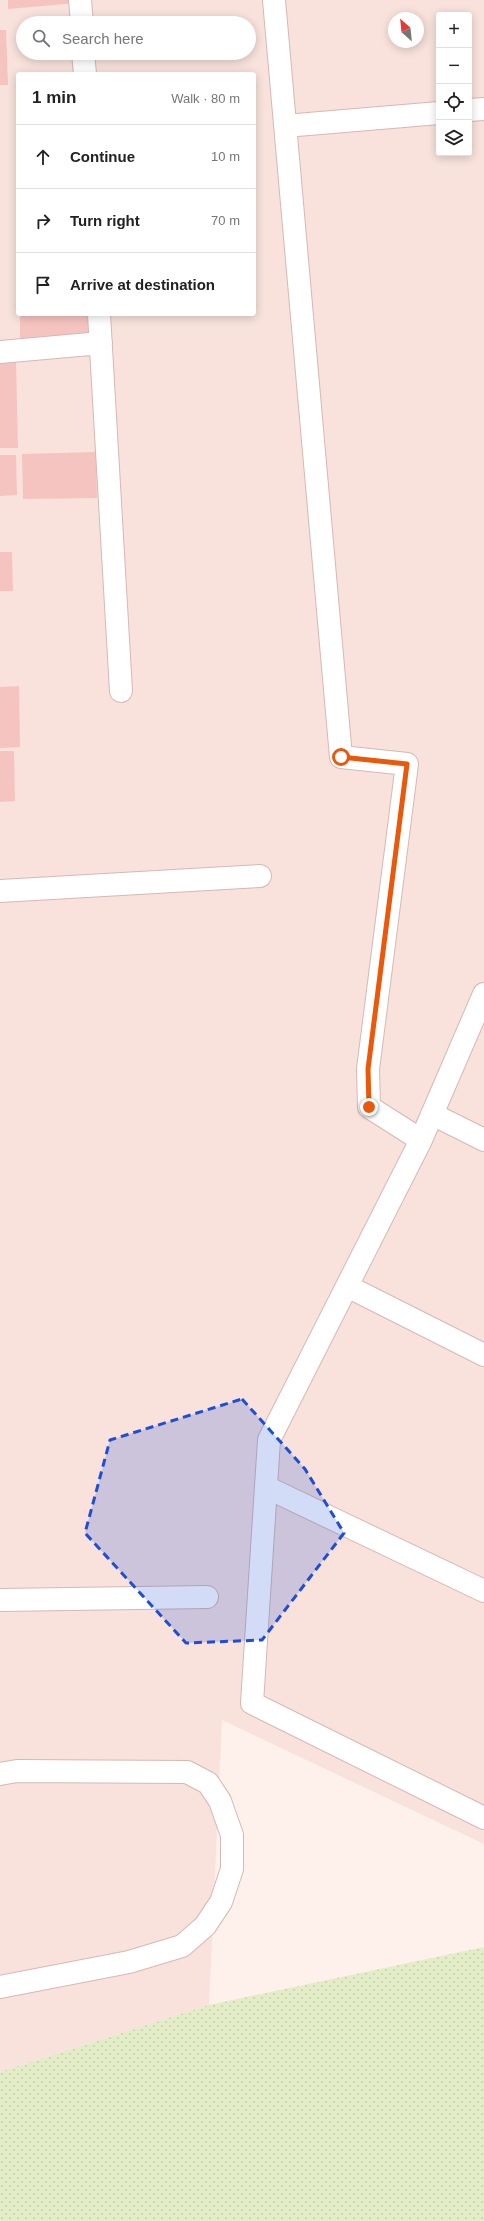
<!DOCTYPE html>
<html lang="en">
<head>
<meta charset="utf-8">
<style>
  :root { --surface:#fff; --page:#f6f6f6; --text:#222; --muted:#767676; --line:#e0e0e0 }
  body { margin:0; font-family:Helvetica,sans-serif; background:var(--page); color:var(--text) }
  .controls { position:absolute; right:12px; top:12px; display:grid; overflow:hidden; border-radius:4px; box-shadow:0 2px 10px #0003 }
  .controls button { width:36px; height:36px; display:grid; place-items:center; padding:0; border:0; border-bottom:1px solid var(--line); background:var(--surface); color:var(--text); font:20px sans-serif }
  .compass { position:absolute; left:388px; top:12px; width:36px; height:36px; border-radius:50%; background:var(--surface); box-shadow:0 2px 10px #0003; rotate:333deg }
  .stop { position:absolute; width:12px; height:12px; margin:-9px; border:3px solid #ea580c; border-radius:50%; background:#fff }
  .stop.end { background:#ea580c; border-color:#fff; box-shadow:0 1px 4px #0008 }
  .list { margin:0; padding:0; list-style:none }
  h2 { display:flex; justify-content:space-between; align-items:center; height:52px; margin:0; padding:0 16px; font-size:17px }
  h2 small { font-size:13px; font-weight:400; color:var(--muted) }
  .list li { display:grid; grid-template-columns:26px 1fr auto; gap:12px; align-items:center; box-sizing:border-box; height:64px; padding:0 16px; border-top:1px solid var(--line) }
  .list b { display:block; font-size:15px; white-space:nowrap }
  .list em { font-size:13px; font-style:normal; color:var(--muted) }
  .icon { flex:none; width:22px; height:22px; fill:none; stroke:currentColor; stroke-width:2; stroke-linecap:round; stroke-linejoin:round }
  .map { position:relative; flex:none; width:484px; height:2221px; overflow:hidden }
  .search { position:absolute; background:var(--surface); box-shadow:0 2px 10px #0003; left:16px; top:16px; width:240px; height:44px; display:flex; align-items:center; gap:10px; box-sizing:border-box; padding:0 14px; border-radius:22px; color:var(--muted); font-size:15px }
  .panel { position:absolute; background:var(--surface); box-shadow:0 2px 10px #0003; left:16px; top:72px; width:240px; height:244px; border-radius:4px }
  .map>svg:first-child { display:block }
  .residential { fill:#f8e2db; fill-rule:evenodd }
  .grass { fill:url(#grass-dots) }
  .building { fill:#f5c4c1 }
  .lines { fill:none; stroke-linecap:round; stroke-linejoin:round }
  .street-casing { stroke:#d6b8b4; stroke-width:24 }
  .street { stroke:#fff; stroke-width:22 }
  .route { stroke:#ea580c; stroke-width:5 }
  .marked { fill:#1d4ed8; fill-opacity:0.2; stroke:#1d4ed8; stroke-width:3; stroke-dasharray:8 5; stroke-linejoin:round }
</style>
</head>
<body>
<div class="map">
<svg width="484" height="2221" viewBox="0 0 484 2221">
  <defs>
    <pattern id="grass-dots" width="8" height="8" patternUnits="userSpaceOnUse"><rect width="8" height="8" fill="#e3edc7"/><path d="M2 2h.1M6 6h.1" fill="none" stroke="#c6cdac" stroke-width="1.8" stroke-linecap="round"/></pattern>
  </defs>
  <rect width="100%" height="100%" fill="#fef0eb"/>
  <!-- residential -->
  <path class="residential" d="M0,0H484V1844L222,1720L209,2005L0,2072ZM439,15H469V153H439ZM394,18H418V42H394ZM23,23H249V53H23ZM18,74H254V314H18Z"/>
  <!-- grass -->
  <path class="grass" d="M484,1947V2221H0V2072L209,2005Z"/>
  <!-- building -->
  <path class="building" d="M8,0H77V3L8,9Z
    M0,30H6L8,85H0Z
    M16,185H18V214H17Z
    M20,314H91L92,341L20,343Z
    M0,361H16L18,448H0Z
    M96,452L97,498L23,499L22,454Z
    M0,455H16L17,495L0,496Z
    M0,552H12L13,591H0Z
    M19,686L20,747L0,748V687Z
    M0,751H14L15,801L0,802Z"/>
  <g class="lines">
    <!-- street casing -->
    <g class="street-casing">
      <path id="street" d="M80,0L82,23
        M274,0L341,757L407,764L368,1069L369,1107L421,1140
        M83,53L85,74
        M469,110L484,109
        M285,126L439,113
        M99,314L121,691
        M0,352L101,343
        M0,891L260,876
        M484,994L421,1140L269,1440L252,1703L484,1818
        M432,1114L484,1140
        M347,1286L484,1355
        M266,1487L484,1591
        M0,1600L207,1597
        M0,1774L17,1771L187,1772L208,1783L220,1801L232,1835V1869L221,1902L205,1926L182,1946L129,1962L0,1987"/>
    </g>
    <!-- street -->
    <use href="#street" class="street"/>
  </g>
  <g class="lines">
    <!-- route -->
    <path class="route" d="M341,757L407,764L368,1069L369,1107"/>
  </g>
  <!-- marked area -->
  <path class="marked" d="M242,1399L305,1469L344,1533L262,1640L186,1643L85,1533L110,1440Z"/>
</svg>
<div class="controls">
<button>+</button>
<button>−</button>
<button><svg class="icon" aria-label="locate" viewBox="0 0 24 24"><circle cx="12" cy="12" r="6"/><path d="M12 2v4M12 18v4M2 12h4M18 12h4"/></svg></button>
<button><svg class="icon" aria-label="layers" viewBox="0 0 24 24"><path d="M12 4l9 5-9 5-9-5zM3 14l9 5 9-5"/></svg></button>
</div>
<svg class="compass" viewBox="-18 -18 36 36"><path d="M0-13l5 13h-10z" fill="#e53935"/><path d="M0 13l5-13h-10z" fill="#767676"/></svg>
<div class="stop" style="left:341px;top:757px"></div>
<div class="stop end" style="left:369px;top:1107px"></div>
<div class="search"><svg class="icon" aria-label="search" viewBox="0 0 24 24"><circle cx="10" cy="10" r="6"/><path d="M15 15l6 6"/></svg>Search here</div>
<section class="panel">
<h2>1 min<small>Walk · 80 m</small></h2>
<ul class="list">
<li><svg class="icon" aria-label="ahead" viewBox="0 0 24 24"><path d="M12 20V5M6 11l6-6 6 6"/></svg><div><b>Continue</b></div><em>10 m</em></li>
<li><svg class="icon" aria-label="right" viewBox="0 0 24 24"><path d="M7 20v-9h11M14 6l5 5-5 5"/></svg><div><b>Turn right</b></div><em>70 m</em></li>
<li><svg class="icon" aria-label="arrive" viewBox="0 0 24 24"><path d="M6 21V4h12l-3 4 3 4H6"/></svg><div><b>Arrive at destination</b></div></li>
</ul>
</section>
</div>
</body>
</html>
